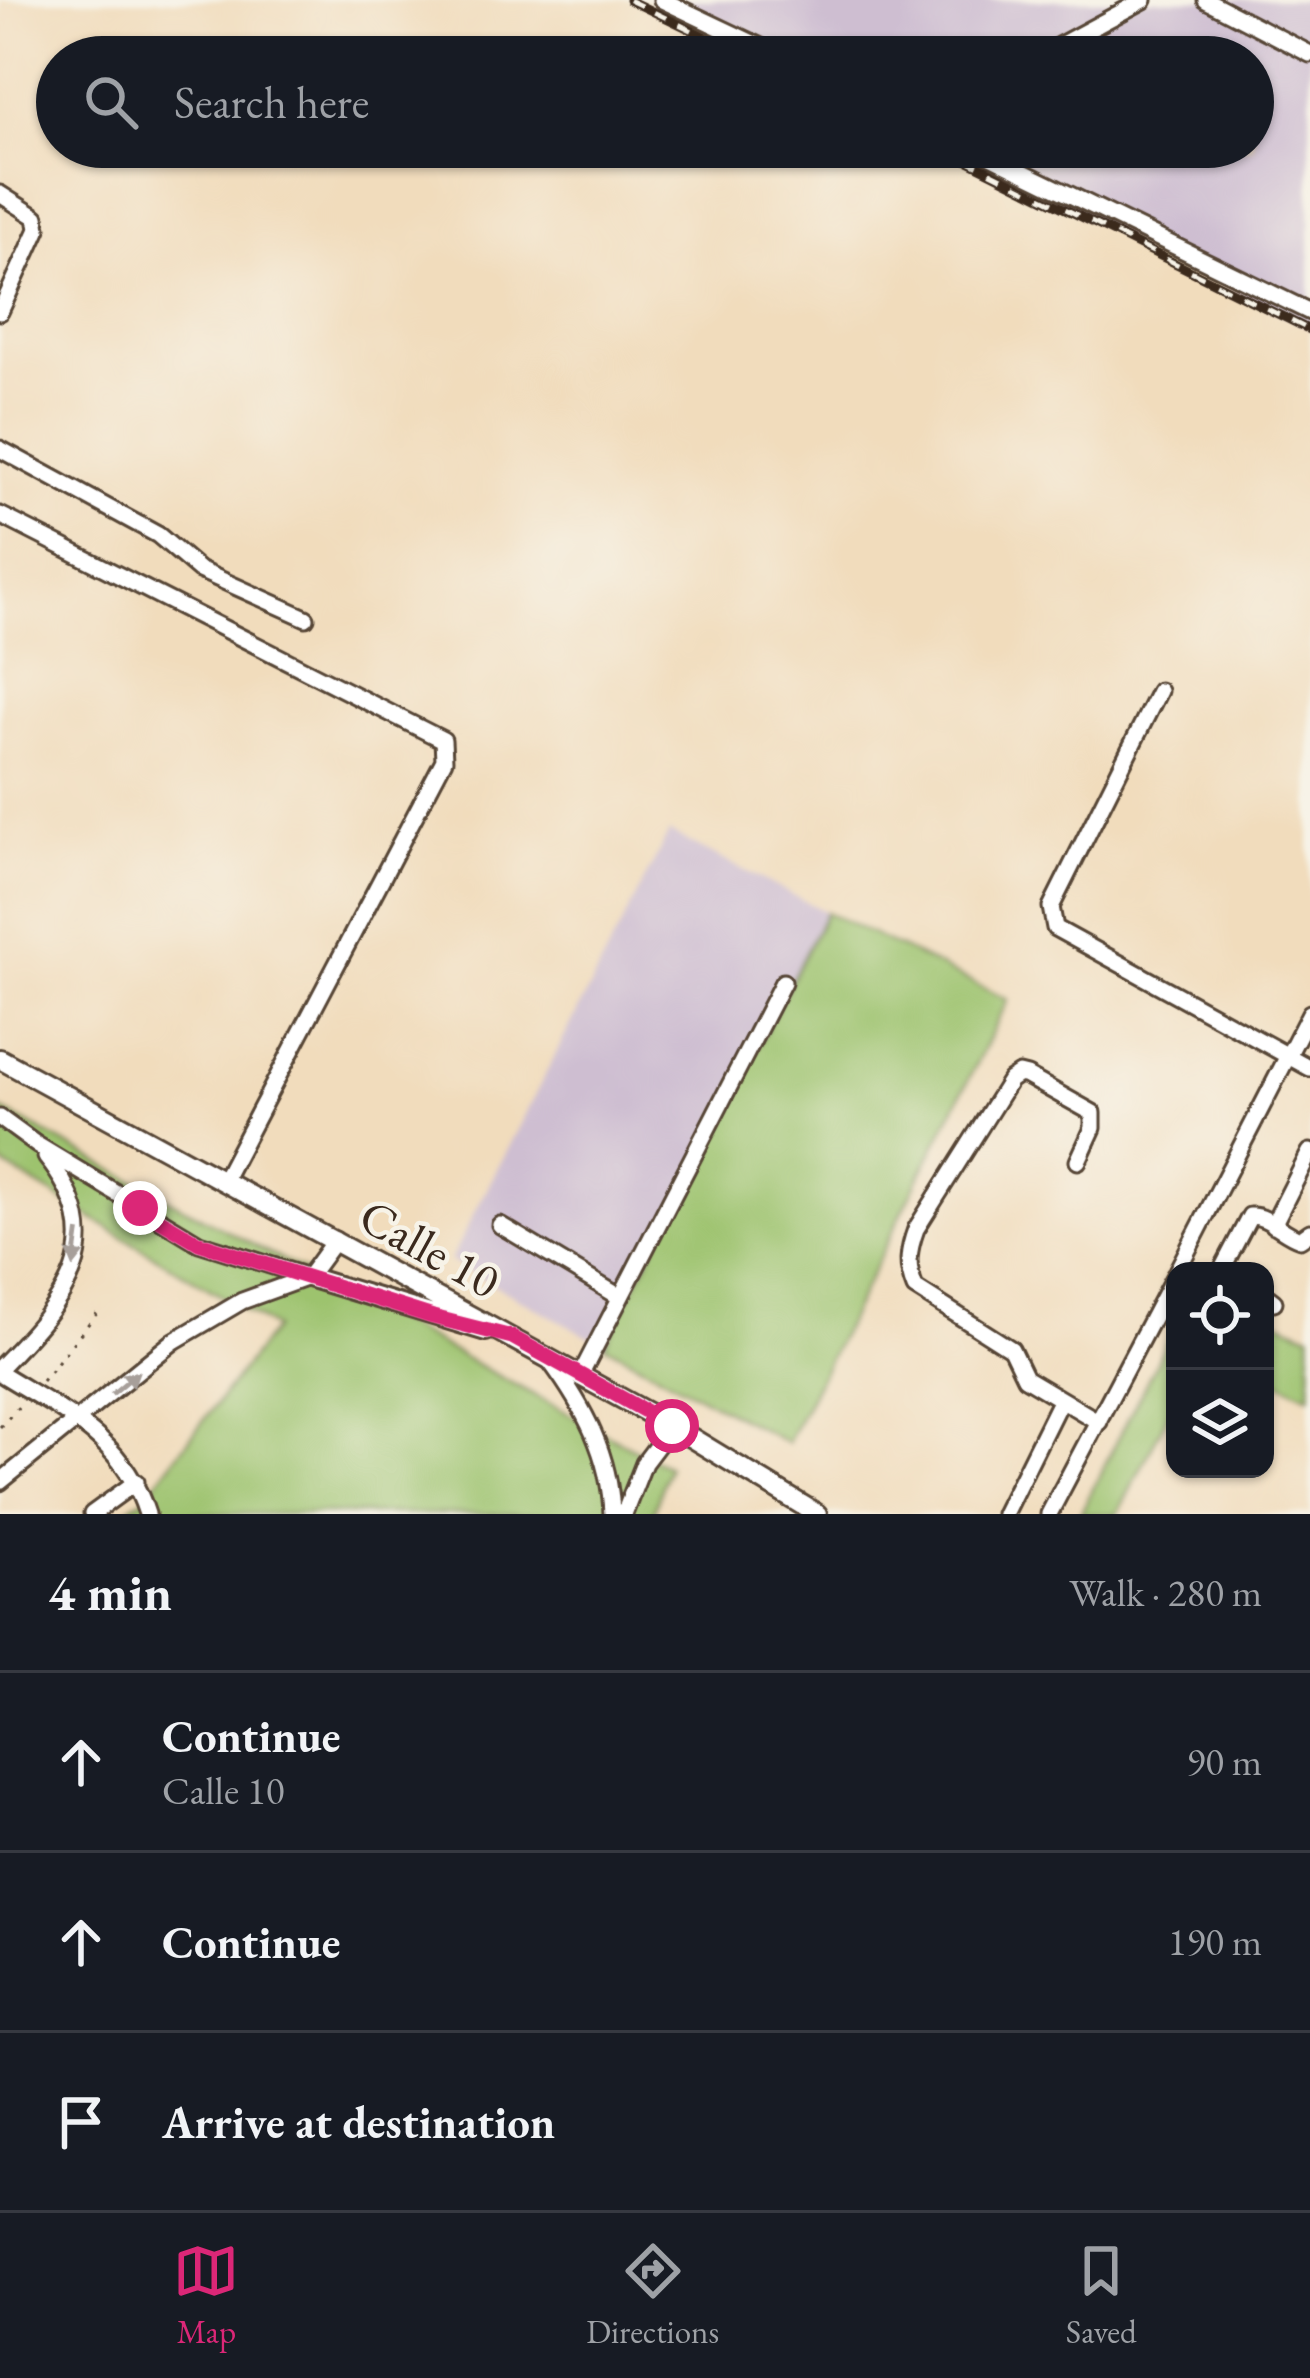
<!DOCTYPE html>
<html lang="en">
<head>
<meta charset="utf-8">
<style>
  :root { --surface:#171b24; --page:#242831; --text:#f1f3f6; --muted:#9ea1a6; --line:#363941; --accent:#db2777 }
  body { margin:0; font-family:"EB Garamond",serif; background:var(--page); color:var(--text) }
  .controls { position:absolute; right:36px; bottom:36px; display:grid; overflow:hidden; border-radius:24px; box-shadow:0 3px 9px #0004 }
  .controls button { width:108px; height:108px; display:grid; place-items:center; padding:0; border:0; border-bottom:3px solid var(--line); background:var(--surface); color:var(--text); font:60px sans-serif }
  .stop { position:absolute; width:36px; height:36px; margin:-27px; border:9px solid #db2777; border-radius:50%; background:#fff }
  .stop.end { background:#db2777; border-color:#fff; box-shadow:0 3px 12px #0008 }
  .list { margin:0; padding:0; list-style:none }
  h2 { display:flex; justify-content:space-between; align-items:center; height:156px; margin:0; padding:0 48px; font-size:51px }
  h2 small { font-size:39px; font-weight:400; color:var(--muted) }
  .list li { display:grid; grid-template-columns:78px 1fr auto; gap:36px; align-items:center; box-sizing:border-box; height:180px; padding:0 48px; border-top:3px solid var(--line) }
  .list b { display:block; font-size:45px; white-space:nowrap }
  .list p { margin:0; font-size:39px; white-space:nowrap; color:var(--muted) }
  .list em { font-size:39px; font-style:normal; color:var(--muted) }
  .icon { flex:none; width:66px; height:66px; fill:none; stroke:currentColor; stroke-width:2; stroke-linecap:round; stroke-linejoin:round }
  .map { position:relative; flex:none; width:1310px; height:1514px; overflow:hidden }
  .search { position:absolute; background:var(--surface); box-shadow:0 3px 9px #0004; left:36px; right:36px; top:36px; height:132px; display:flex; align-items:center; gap:30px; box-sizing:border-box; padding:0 42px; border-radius:66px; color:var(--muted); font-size:45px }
  .sheet { height:696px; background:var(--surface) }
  nav { display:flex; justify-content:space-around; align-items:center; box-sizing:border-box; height:168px; border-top:3px solid var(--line); background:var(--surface); font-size:33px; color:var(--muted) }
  nav a { display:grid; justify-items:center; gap:6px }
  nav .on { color:var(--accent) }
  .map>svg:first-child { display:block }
  .industrial { fill:#cebed1 }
  .green { fill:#9dc36e; stroke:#6c7646; stroke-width:3 }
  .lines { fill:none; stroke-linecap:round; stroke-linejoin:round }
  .minor-casing { stroke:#564536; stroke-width:21 }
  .major-casing { stroke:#564536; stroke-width:24 }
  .path { stroke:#564536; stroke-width:3; stroke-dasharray:3 9; stroke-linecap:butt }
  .minor { stroke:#fff; stroke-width:15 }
  .major { stroke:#fff; stroke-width:18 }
  .rail-casing { stroke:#3b2a1e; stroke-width:9 }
  .rail { stroke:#f7f3e8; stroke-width:4.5; stroke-dasharray:14; stroke-linecap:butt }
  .oneway { fill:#a79f9a }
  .route { stroke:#db2777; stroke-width:15 }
  .labels { text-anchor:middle; stroke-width:9; stroke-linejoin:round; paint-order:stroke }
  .street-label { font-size:48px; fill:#3b2a1e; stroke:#f7f3e8 }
</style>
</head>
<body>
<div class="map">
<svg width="1310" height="1514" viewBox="0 0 1310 1514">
  <rect width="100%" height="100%" fill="#f7f3e8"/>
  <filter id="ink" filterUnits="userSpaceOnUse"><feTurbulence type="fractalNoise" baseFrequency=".00833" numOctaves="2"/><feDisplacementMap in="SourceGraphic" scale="24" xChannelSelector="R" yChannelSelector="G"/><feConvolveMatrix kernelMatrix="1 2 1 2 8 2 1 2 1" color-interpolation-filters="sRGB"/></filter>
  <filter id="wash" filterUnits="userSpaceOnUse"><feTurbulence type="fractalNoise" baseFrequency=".004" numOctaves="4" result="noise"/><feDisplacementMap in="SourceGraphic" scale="48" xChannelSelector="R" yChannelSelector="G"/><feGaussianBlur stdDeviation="2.7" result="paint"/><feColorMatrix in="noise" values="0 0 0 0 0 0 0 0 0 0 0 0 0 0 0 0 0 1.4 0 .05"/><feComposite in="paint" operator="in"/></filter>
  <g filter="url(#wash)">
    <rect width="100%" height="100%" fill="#f1dcbc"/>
    <!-- industrial -->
    <path class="industrial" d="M648,0H1310V328L945,147H1253V57H763Z
      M669,832L826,912L605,1345L450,1261Z"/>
    <!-- green -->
    <path class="green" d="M826,912L1008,1000L787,1443L605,1345Z
      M0,1109L668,1467L653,1514H121L146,1496L274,1328L0,1163Z
      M1265,1315L1310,1334V1396L1265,1375Z
      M1175,1325V1401L1118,1514H1080Z"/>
  </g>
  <g filter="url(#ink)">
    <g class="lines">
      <!-- minor casing -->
      <g class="minor-casing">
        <path id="minor" d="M662,0L782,57
          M1206,0L1310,54
          M1038,57L1144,0
          M972,147L1310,312
          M0,194L36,217L38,229L0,312
          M0,449L158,535L199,570L306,618
          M0,515L443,740L444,760L223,1181
          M1159,691L1051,907L1055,928L1310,1068
          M0,1118L37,1145L199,1243L308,1277
          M1078,1161L1093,1128V1113L1027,1076L1019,1074L1010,1080L916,1229C908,1251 906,1266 915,1288L1011,1349L1025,1378L1099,1422
          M500,1225L620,1297
          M1273,1225L1310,1152
          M1177,1271L1310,1013
          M1221,1271L1250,1216C1268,1215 1283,1234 1300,1239L1310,1232
          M1265,1295L1274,1302
          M550,1361C584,1407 610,1455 612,1514
          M0,1367C65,1301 115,1243 46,1157
          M0,1373C64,1413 123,1437 147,1514
          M580,1376L783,982
          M0,1482L174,1341L242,1301L308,1277L335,1240
          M92,1514L136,1482
          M624,1514L644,1463L672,1426
          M1004,1514L1060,1401
          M1049,1514L1175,1275"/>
      </g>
      <!-- major casing -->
      <g class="major-casing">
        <path id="major" d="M0,1059L672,1426L817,1514
          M308,1277L486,1331"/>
      </g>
      <!-- path -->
      <path class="path" d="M42,1381L98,1312
        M0,1427L24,1401"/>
      <!-- minor -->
      <use href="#minor" class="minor"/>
      <!-- major -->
      <use href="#major" class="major"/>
      <!-- rail casing -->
      <g class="rail-casing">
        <path id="rail" d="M629,0L747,57
          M940,147L1310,330"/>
      </g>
      <!-- rail -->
      <use href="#rail" class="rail"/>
    </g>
    <!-- one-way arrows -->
    <defs><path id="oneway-solid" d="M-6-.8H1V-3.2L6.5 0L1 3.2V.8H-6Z" transform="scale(3)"/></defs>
    <g class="oneway">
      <use href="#oneway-solid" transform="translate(76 1249) rotate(98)"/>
      <use href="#oneway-solid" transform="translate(125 1383) rotate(-40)"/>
    </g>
  </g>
  <g class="lines" filter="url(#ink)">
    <!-- route -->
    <path class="route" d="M140,1208L199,1243L433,1317L512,1337L672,1426"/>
  </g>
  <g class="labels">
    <!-- street labels -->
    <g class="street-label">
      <text transform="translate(430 1248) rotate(29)" y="17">Calle 10</text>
    </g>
  </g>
</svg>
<div class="controls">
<button><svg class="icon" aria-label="locate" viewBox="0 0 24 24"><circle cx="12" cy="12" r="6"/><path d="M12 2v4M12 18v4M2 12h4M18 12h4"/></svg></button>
<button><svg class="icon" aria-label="layers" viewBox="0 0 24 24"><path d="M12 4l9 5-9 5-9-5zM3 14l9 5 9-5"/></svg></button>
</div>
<div class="stop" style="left:672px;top:1426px"></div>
<div class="stop end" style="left:140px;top:1208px"></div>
<div class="search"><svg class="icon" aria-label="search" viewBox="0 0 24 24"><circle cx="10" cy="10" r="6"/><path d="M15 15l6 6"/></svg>Search here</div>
</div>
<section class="sheet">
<h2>4 min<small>Walk · 280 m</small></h2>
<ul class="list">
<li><svg class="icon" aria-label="ahead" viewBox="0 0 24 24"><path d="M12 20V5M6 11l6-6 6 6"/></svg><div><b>Continue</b><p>Calle 10</p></div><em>90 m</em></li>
<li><svg class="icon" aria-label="ahead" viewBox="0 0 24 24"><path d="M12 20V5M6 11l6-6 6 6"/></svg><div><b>Continue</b></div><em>190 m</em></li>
<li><svg class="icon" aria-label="arrive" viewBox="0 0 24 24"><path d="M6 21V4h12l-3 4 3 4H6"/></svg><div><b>Arrive at destination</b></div></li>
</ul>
</section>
<nav>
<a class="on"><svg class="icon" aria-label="map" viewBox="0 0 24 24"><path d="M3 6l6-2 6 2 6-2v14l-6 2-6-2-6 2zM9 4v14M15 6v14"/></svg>Map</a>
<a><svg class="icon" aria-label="directions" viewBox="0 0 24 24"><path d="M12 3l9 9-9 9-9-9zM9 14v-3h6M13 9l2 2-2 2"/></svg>Directions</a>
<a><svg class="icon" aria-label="saved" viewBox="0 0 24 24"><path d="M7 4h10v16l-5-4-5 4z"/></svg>Saved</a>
</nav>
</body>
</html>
